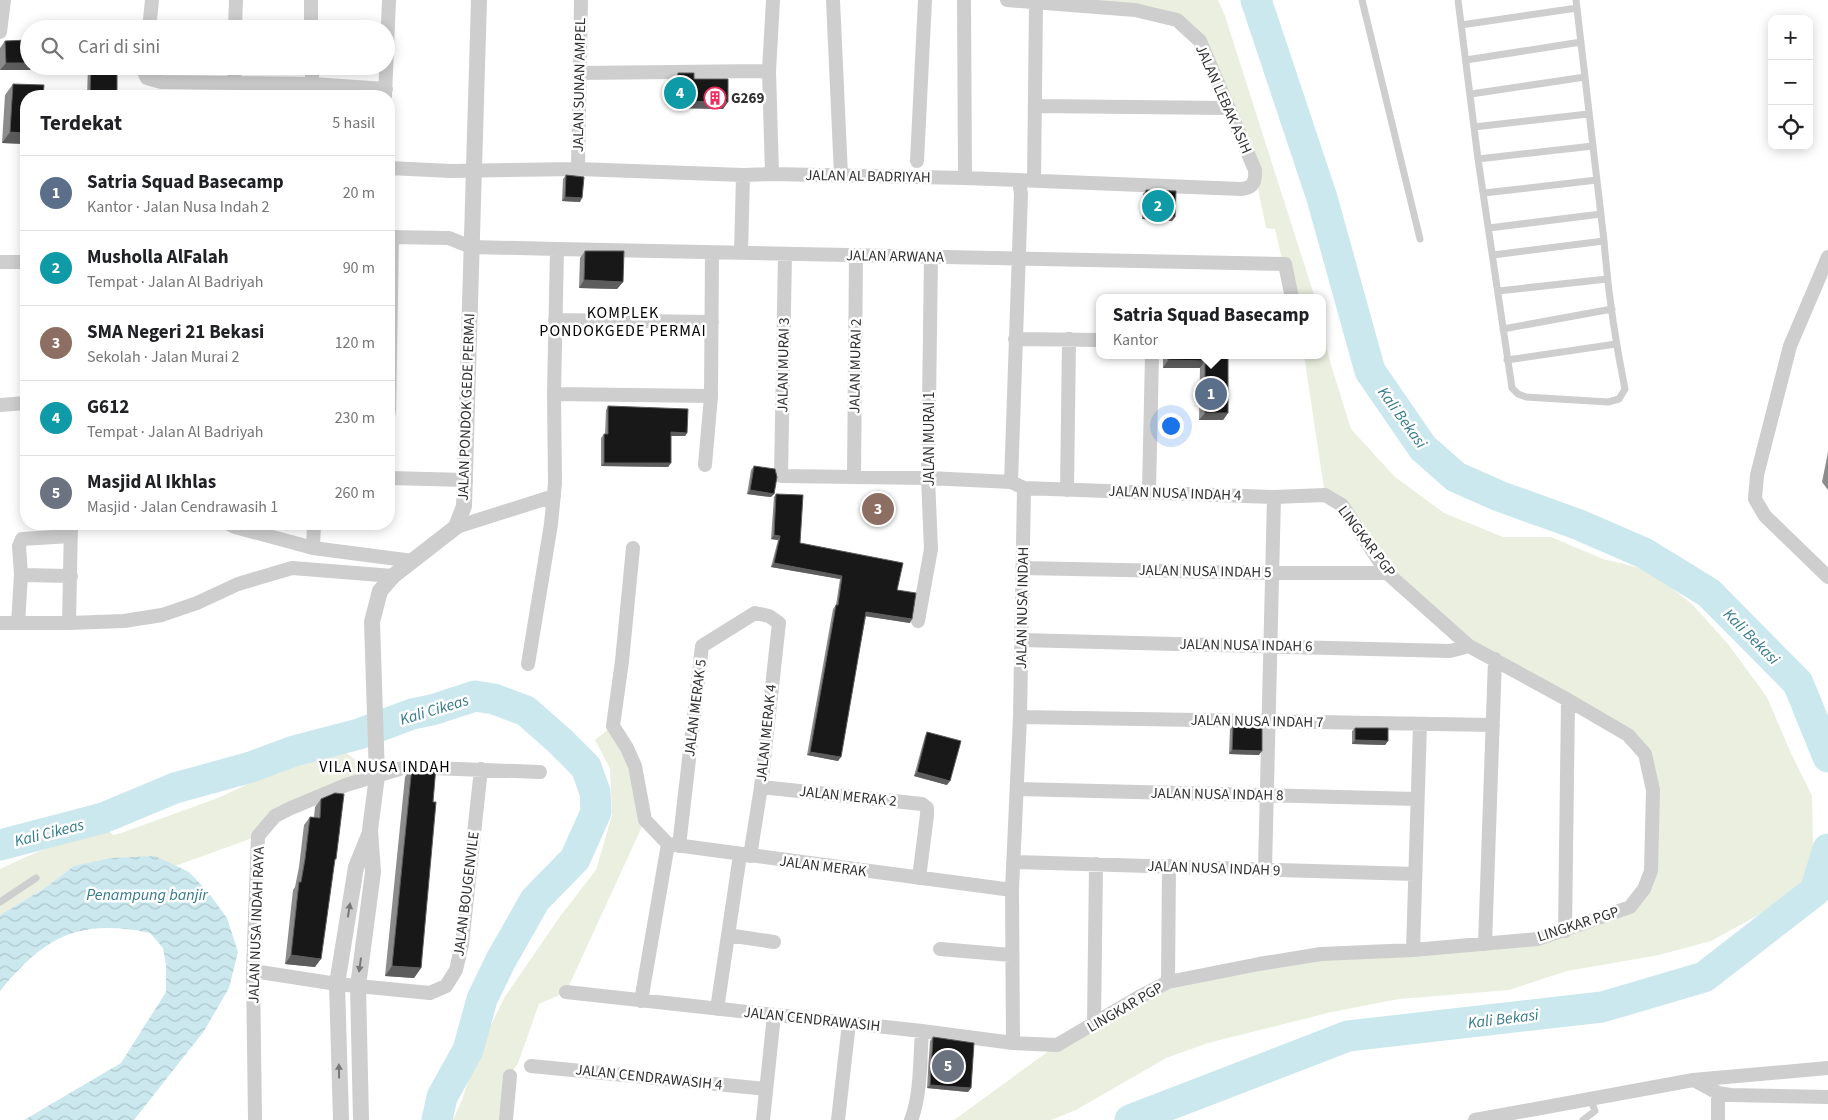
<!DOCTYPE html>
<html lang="id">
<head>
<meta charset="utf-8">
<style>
  :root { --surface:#fff; --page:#f2f2f2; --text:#202124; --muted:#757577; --line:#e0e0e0; --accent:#f02c5f }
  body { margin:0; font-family:"Source Sans 3",sans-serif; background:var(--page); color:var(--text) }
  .controls { position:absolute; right:15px; top:15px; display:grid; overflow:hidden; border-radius:10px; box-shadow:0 2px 12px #0003 }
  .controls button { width:45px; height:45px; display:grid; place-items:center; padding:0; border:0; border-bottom:1px solid var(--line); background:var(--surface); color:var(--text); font:25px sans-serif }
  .you { position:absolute; left:1170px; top:425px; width:18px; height:18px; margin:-12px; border:4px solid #fff; border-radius:50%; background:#1a73e8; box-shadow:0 0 0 8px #1a73e833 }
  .badge { display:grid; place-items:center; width:32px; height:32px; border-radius:50%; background:var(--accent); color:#fff; font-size:16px; font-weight:700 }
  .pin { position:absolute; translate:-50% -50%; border:2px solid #fff; box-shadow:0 1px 5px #0006 }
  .popup { position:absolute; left:1096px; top:294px; width:230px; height:65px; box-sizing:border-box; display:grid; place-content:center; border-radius:10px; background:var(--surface); filter:drop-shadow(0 1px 4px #0005); font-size:16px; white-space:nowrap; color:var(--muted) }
  .popup b { font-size:19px; color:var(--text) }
  .popup::after { content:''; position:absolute; left:50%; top:100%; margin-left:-10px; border:10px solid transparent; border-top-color:var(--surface) }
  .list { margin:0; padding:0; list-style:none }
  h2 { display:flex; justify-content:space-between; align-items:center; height:65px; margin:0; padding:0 20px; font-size:21px }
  h2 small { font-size:16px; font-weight:400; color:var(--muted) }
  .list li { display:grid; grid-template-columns:32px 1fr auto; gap:15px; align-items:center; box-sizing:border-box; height:75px; padding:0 20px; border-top:1px solid var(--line) }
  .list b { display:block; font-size:19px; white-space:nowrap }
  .list p { margin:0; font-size:16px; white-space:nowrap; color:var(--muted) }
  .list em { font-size:16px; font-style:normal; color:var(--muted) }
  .icon { flex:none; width:28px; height:28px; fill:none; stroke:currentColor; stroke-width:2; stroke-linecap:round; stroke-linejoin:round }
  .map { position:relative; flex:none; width:1828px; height:1120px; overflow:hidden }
  .search { position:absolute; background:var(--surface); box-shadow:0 2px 12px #0003; left:20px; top:20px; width:375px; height:55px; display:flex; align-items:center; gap:12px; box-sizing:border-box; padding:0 18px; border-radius:28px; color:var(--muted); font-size:19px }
  .panel { position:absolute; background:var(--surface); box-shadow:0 2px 12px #0003; left:20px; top:90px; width:375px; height:440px; border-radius:20px }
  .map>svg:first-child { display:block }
  .grass { fill:#eaefdf }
  .water { fill:url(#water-waves) }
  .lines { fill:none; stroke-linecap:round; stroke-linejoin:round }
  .river { stroke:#cbe8ef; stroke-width:31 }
  .service { stroke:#cecece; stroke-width:7 }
  .minor { stroke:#cecece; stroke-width:14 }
  .tertiary { stroke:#cecece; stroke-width:16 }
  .wall { fill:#8c8c8c }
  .shaded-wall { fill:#5d5d5d }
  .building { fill:#181818; stroke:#5d5d5d }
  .oneway { fill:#787878 }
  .labels { text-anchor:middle; stroke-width:5; stroke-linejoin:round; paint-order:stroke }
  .street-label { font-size:15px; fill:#313131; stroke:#fff }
  .poi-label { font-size:15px; font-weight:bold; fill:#313131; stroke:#fff; text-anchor:start }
  .neighbourhood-label { font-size:16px; letter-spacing:1px; fill:#000; stroke:#fff }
  .water-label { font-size:16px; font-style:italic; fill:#357a8c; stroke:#fff }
</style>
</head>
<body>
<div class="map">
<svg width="1828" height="1120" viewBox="0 0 1828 1120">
  <defs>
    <pattern id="water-waves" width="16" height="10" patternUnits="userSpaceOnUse" patternTransform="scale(1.25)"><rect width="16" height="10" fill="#cbe8ef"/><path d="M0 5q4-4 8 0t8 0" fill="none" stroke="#afc7cd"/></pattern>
  </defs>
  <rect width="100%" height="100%" fill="#fff"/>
  <!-- grass -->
  <path class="grass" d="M1007,0H1218L1225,16L1315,298H1291L1275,229L1266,228L1254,168L1200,41L1177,20Z
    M1322,328L1331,365L1351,429L1395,477L1444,513L1503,537H1551L1603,559L1649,570L1693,605L1728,644L1767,697L1789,749L1812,796L1813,844L1811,874L1786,900L1711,941L1659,955L1567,971L1509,990L1399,999L1332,1012L1208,1043L1166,1058L1076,1110L1051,1120H954L1057,1045L1139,997L1259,964L1565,931L1630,907L1651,871L1645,754L1628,735L1469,646L1387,573L1325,495L1304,355H1322Z
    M613,726L627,748L645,820L566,992L539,1004L518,1063L510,1076L506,1120H453L462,1100L477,1054L504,998L561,915L596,870L612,815L610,768L595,740Z
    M341,749L377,776L291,808L258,836L175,866L154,856L74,866L45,888L0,915V869L37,852L107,829L113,835L124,832L218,798L291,764Z"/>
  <!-- water -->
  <path class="water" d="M155,856L189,872L208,892L227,918L238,952L229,988L204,1031L134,1120H24L121,1063L166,992V965L163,948L150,933C79,918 45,936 0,991V915L45,888L74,866L111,858Z"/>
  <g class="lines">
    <!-- river -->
    <path class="river" d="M1256,0L1322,198L1370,371L1423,448L1456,477L1499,496L1577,524L1644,553L1709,593L1798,683L1828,757
      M0,845L103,818L175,788L251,767L294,751L359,734L412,714L432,710L475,696L494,699L526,711L560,741L586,767L595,792L596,812L575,859L535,900L501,960L482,999L468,1050L442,1097L437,1120
      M1130,1120L1348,1036L1602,1007L1704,977L1815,891L1828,849"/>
    <!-- service -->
    <path class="service" d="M1362,0L1420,239
      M1458,0L1478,159L1512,388L1518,394L1526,397L1608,402L1619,399L1625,389C1615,340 1608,291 1604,241L1576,0
      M1461,25L1577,8
      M1466,60L1581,42
      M1471,94L1585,77
      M1474,127L1588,114
      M1478,159L1593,146
      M1484,193L1597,180
      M1489,228L1601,214
      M1493,255L1604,241
      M1498,291L1607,279
      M1503,329L1612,309
      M1507,360L1616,344
      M0,902L36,878
      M1583,1120L1595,1111L1590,1098"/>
    <!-- minor -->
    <path class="minor" d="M311,0V29
      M833,0L841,175
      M964,0L965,178
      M149,29L152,0
      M235,29L236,0
      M0,32L4,0
      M146,66L145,74L147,78L161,82L312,84L386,89
      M312,66V84
      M579,73L769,71
      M234,83L235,66
      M385,96L389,0
      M1035,106L1229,108
      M917,161L925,0
      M389,168L451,171L578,169L743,175L772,174L965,178L1241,189C1253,188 1256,182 1255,170L1200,41L1177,20L1135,10L1007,0
      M578,169L581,0
      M772,174L769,71L773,0
      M1034,181L1036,3
      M389,237L449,238L471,247L557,249L1285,264L1292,298
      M741,253L743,175
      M785,254L781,476L928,478L1011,482
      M1828,257L1790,346L1757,475L1755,499L1765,516L1828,577
      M0,262H26
      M555,320L712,322
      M1015,339L1100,340
      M554,394L711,396
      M0,405L26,403
      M389,412L392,237
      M705,465L711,396L712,253
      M854,477L856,255
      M389,478L466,480
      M1067,490L1069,339
      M1149,491L1152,355
      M229,524L235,527L313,548L413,561
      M456,527L554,496
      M313,548L314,524
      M633,548L622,661L613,726L627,748L635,766L645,820L668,844L1012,890
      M1022,568L1272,573H1387
      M21,575L71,576
      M918,621L931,549L928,478L931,257
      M0,623H69L124,621L162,615L197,603L238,584L292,568L393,576
      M18,623L21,575L19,546L22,539L71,536
      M69,623L71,524
      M1021,640L1450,651L1469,646
      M528,664L551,524L555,483L554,394L557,249
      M1020,717L1493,725
      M761,787L922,804L927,808V815L919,878
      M1017,789L1417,799
      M679,846L702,646L755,613L769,616L779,623L761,787L750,856
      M1013,862L1415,874
      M1265,869L1274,497
      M1565,931L1568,700
      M728,935L774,942
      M1485,944L1495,659
      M940,949L1011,955
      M1413,950L1420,724
      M253,971L337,984L430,993L446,986L456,970L462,944L481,769
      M1168,982L1169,866
      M566,992L922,1031L1013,1043L1057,1045L1139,997L1168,982L1259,964L1321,954L1413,950L1538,939L1630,907L1644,889L1651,871L1653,790L1645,754L1628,735L1568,700L1469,646L1387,573L1342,505L1325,495L1274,497L1024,488
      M641,1001L668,844
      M717,1009L740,855
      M1094,1024L1096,864
      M1013,1043L1012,890L1020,717L1024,488L1011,482L1021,194L1019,181
      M531,1066L766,1089
      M1694,1080L1718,1093L1730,1095L1828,1097
      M1718,1093V1120
      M255,1120L253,971L258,836L275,816L291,808L346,785L406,767L540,772
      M506,1120L510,1076
      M763,1120L774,1015
      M838,1120L849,1023
      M911,1120C921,1097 920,1056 922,1031
      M1475,1120L1693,1080L1828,1068"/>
    <!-- tertiary -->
    <path class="tertiary" d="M341,1120L337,984L356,867L369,835
      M361,1120L358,986L373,872L370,830L377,776L372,622L380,591L393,576L456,527L464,506L479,0"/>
  </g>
  <!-- wall -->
  <path class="wall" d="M5,41L29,66H33L30,70H0V48Z
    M88,66H91L117,96H87Z
    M678,73L694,79L728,102L723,109L673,108V81Z
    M13,84L26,144L2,143L5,95Z
    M566,175L580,202L562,201L563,179Z
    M1146,190L1175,217L1172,221L1142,219L1143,194Z
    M585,251L623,282L617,289L579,288L580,258Z
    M1163,355H1228V413L1223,420H1199L1200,368H1163Z
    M608,406L687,433L685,436H671V463L668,467L601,466V438L604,434H605L606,410Z
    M1828,452V490L1822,482Z
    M754,466L771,497L747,494L751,470Z
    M776,494L800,543L897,590L910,623L866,616L838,761L807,755L833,609L836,605L840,579L771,567L778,540L771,539L774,497Z
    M1233,726L1259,755L1229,754L1230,729Z
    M1355,728L1388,741L1385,745L1352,744V731Z
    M927,732L947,785L914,776L925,736Z
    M412,766L433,802L421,968L414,978L385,976L405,777Z
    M321,799L334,862L315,967L285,964L293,890L295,887L299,867L304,825L310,817H314L315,807Z
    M933,1037L971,1088L968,1092L927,1088L930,1041Z"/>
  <!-- shaded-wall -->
  <path class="shaded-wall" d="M6,63H29V66H33L30,70H0Z
    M678,101L728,102L723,109L673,108Z
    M10,132L26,133V144L2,143Z
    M565,197L582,198L580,202L562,201Z
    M1145,215L1175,217L1172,221L1142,219Z
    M584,280L623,282L617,289L579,288Z
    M1168,360L1205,361L1200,368H1163Z
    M1205,413H1228L1223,420H1199Z
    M671,432L687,433L685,436H668Z
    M604,463H671L668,467L601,466Z
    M750,490L774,494L771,497L747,494Z
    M774,535L780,536L778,540L771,539Z
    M774,563L842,576L840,579L771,567Z
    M866,612L912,619L910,623L864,616Z
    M1355,740L1388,741L1385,745L1352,744Z
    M1232,750L1262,751L1259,755L1229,754Z
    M810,752L841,757L838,761L807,755Z
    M917,772L950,781L947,785L914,776Z
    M291,955L321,959L315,967L285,964Z
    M392,966L421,968L414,978L385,976Z
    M930,1085L971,1088L968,1092L927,1088Z"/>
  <!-- building -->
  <path class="building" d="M29,40V63H6L5,41Z
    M91,66H117V96H90Z
    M678,73H694V79H728V102L678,101Z
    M13,84L44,85L43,96H26V133L10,132Z
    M566,175L584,177L582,198L565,197Z
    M1146,190L1176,191L1175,217L1145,215Z
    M585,251H624L623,282L584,280Z
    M1168,355H1228V413H1205V361L1168,360Z
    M608,406L688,409L687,433L671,432V463H604V434H608Z
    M754,466L775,469L777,477L774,494L750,490Z
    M776,494L803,495L800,543L903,563L897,590L916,593L912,619L866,612L841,757L810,752L836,605H838L842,576L774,563L780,536L774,535Z
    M1233,726H1262V751L1232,750Z
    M1355,728H1388V741L1355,740Z
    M927,732L961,741L950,781L917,772Z
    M412,766H436L433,802H436L421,968L392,966Z
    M335,793L344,794L336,859H335L321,959L291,955L299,882H301L305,859L310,817L320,818L321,799Z
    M933,1037L974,1043L971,1088L930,1085Z"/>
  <!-- one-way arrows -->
  <defs><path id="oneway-solid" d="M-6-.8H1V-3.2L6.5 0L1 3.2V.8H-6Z" transform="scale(1.25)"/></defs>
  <g class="oneway">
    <use href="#oneway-solid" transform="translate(349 910) rotate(-81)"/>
    <use href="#oneway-solid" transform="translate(360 965) rotate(98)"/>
    <use href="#oneway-solid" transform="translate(339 1071) rotate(-91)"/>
  </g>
  <!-- icons -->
  <defs>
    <g id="building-ring" transform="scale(1.125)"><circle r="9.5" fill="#fff" stroke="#f02c5f" stroke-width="1.5"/><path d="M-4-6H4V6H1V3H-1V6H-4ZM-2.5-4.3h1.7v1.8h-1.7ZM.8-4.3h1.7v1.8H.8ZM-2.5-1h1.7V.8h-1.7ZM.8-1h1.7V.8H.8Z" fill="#f02c5f"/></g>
  </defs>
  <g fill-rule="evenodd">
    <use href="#building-ring" x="715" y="98"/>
  </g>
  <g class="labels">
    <!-- street labels -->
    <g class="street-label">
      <text transform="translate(579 85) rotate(-89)" y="5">JALAN SUNAN AMPEL</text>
      <text transform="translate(1224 99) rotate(66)" y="5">JALAN LEBAK ASIH</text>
      <text transform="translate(868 176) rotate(1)" y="5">JALAN AL BADRIYAH</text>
      <text transform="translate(895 256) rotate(1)" y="5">JALAN ARWANA</text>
      <text transform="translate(783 365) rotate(-89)" y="5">JALAN MURAI 3</text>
      <text transform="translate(855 366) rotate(-89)" y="5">JALAN MURAI 2</text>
      <text transform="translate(466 407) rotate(-88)" y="5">JALAN PONDOK GEDE PERMAI</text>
      <text transform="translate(929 439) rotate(-90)" y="5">JALAN MURAI 1</text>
      <text transform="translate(1175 493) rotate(2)" y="5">JALAN NUSA INDAH 4</text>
      <text transform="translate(1367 541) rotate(53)" y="5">LINGKAR PGP</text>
      <text transform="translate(1205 571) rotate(1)" y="5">JALAN NUSA INDAH 5</text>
      <text transform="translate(1022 608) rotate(-89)" y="5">JALAN NUSA INDAH</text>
      <text transform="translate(1246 645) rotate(1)" y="5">JALAN NUSA INDAH 6</text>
      <text transform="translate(695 708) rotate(-83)" y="5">JALAN MERAK 5</text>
      <text transform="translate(1257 721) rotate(1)" y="5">JALAN NUSA INDAH 7</text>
      <text transform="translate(766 733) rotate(-84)" y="5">JALAN MERAK 4</text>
      <text transform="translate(1217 794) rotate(1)" y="5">JALAN NUSA INDAH 8</text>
      <text transform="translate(848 796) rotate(6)" y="5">JALAN MERAK 2</text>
      <text transform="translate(823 866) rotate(7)" y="5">JALAN MERAK</text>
      <text transform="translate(1214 868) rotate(2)" y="5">JALAN NUSA INDAH 9</text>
      <text transform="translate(466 894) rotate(-83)" y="5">JALAN BOUGENVILE</text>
      <text transform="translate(1578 924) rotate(-18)" y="5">LINGKAR PGP</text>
      <text transform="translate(256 925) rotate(-88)" y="5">JALAN NUSA INDAH RAYA</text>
      <text transform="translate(1125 1007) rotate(-30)" y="5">LINGKAR PGP</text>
      <text transform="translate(812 1019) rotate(6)" y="5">JALAN CENDRAWASIH</text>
      <text transform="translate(649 1077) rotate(6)" y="5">JALAN CENDRAWASIH 4</text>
    </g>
    <!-- poi labels -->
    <g class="poi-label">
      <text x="731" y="103">G269</text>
    </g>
    <!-- neighbourhood labels -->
    <g class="neighbourhood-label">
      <text x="623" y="318">KOMPLEK<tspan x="623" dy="18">PONDOKGEDE PERMAI</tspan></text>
      <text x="385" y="772">VILA NUSA INDAH</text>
    </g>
    <!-- water labels -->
    <g class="water-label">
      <text transform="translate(1403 417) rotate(54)" y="6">Kali Bekasi</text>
      <text transform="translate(1752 636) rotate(45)" y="6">Kali Bekasi</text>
      <text transform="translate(434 709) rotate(-17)" y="6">Kali Cikeas</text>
      <text transform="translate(49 832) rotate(-14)" y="6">Kali Cikeas</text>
      <text x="147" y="900">Penampung banjir</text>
      <text transform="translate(1503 1018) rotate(-7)" y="6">Kali Bekasi</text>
    </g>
  </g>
</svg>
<div class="controls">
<button>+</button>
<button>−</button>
<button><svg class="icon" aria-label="locate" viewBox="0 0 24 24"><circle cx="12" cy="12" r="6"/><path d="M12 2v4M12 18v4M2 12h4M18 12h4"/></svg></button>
</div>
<div class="you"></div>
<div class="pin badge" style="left:1211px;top:394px;background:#5c6f8a">1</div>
<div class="popup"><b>Satria Squad Basecamp</b>Kantor</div>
<div class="pin badge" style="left:1158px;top:206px;background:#0f9aa8">2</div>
<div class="pin badge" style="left:878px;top:509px;background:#8d6e63">3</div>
<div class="pin badge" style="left:680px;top:93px;background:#0f9aa8">4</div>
<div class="pin badge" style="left:948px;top:1066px;background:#6b7280">5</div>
<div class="search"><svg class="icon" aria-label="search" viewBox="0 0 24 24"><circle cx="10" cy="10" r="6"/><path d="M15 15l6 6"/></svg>Cari di sini</div>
<section class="panel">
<h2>Terdekat<small>5 hasil</small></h2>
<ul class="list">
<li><span class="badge" style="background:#5c6f8a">1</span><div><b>Satria Squad Basecamp</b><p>Kantor · Jalan Nusa Indah 2</p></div><em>20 m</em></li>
<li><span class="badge" style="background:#0f9aa8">2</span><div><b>Musholla AlFalah</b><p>Tempat · Jalan Al Badriyah</p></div><em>90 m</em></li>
<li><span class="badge" style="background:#8d6e63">3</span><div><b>SMA Negeri 21 Bekasi</b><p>Sekolah · Jalan Murai 2</p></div><em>120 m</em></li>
<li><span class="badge" style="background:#0f9aa8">4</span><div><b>G612</b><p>Tempat · Jalan Al Badriyah</p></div><em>230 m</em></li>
<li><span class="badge" style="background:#6b7280">5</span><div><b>Masjid Al Ikhlas</b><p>Masjid · Jalan Cendrawasih 1</p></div><em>260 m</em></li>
</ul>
</section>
</div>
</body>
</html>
